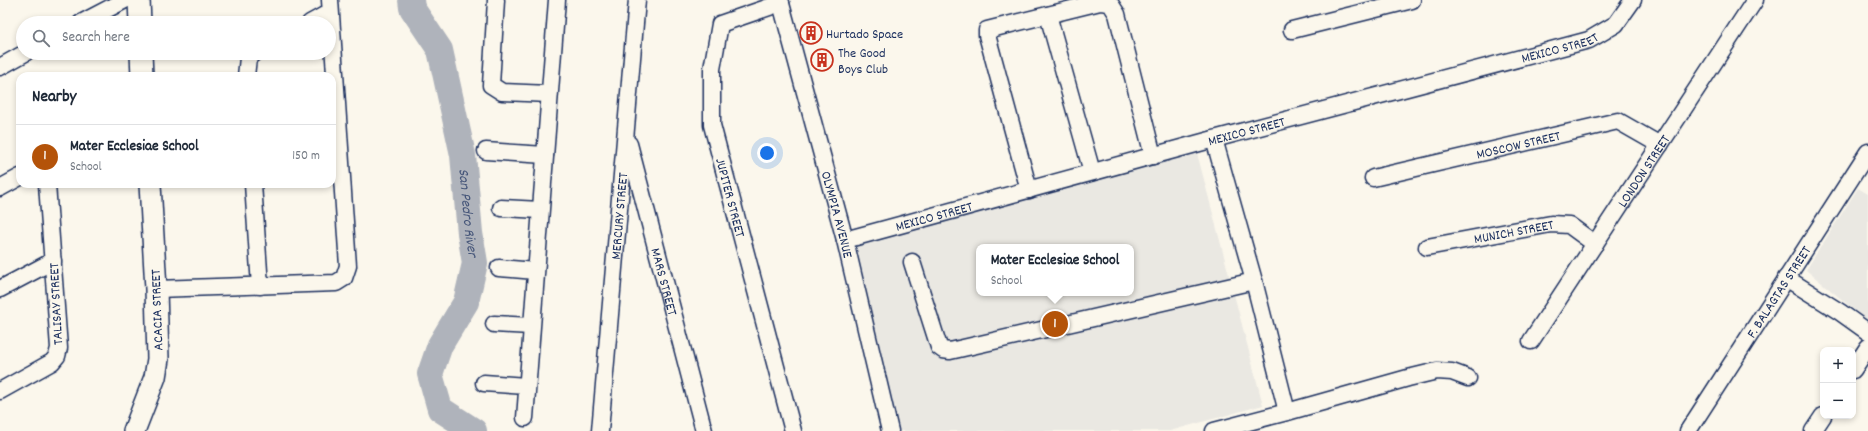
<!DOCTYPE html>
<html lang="en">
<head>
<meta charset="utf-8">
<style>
  :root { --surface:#fff; --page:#f2f2f3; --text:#1f2937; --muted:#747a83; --line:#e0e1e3; --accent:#b45309 }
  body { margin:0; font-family:Dekko,sans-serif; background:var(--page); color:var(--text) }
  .controls { position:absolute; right:12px; bottom:12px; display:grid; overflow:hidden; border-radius:8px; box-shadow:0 2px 6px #0003 }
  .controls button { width:36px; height:36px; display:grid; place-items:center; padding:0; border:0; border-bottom:1px solid var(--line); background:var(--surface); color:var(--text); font:20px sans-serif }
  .you { position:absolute; left:767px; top:153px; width:14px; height:14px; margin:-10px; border:3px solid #fff; border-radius:50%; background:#1a73e8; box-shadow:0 0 0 6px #1a73e833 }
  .badge { display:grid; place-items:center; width:26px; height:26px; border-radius:50%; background:var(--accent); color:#fff; font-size:13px; font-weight:700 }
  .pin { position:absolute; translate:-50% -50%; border:2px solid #fff; box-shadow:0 1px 4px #0006 }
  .popup { position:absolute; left:976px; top:244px; width:158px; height:52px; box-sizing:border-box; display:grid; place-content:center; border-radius:8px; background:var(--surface); filter:drop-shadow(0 1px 3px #0005); font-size:13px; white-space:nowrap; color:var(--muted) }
  .popup b { font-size:15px; color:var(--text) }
  .popup::after { content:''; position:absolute; left:50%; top:100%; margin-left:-8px; border:8px solid transparent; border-top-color:var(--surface) }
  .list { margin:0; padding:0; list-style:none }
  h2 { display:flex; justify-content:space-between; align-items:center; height:52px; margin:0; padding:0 16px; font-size:17px }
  h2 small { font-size:13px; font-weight:400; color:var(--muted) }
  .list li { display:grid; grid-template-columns:26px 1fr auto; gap:12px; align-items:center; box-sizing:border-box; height:64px; padding:0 16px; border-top:1px solid var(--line) }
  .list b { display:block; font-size:15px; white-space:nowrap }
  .list p { margin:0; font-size:13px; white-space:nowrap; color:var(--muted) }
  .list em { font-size:13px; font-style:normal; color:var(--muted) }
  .icon { flex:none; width:22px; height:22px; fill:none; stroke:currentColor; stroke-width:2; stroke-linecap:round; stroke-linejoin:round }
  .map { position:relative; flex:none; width:1868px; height:431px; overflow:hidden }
  .search { position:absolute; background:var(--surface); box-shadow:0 2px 6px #0003; left:16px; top:16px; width:320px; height:44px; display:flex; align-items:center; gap:10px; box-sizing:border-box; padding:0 14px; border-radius:22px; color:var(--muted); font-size:15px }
  .panel { position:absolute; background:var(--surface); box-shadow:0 2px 6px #0003; left:16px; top:72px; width:320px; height:116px; border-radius:12px }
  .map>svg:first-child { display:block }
  .built { fill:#eae8e2; fill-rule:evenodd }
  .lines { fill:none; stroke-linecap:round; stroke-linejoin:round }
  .river { stroke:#afb3bb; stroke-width:26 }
  .minor-casing { stroke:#1b2f5e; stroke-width:19 }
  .major-casing { stroke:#1b2f5e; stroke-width:24 }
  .minor { stroke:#fbf7ec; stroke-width:16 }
  .major { stroke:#fbf7ec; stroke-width:21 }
  .labels { text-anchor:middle; stroke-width:4; stroke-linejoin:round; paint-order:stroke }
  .poi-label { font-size:14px; fill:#1b2f5e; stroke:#fbf7ec; text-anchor:start }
  .street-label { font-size:14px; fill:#1b2f5e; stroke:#fbf7ec }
  .water-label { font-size:15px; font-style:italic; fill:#47577a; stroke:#fbf7ec }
</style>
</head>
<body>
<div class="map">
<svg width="1868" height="431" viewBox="0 0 1868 431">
  <rect width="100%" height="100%" fill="#fbf7ec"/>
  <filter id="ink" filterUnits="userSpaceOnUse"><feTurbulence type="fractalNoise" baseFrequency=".025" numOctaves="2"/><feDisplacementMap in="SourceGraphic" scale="8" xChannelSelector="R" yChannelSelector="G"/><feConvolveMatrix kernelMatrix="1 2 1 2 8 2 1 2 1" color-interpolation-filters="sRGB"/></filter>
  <g filter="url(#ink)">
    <!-- built -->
    <path class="built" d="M1197,153L1263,405L1170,431H897L847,244ZM979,247H1131V293H979Z
      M1858,188L1868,194V321L1806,270Z"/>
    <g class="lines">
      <!-- river -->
      <path class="river" id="s1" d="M411,0L412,8L440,50L463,155L470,233L475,263L466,302L440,345L430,374L440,409L474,431"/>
      <!-- minor casing -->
      <g class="minor-casing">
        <g id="minor">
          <path d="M496,0L491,85L502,92L549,94"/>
          <path id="s2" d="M780,0L845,240L890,431"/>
          <path id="s3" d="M781,3L720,24L712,69V125L793,431"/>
          <path d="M1048,15L1092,172"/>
          <path d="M81,23L125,0"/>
          <path d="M310,23L330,12"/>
          <path d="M1292,30L1412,0"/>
          <path d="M0,67L25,53"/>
          <path d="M246,76L248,58L254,53"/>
          <path d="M1214,139L1254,281L1287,412L1408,378L1437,371L1452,372L1468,378"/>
          <path id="s4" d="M629,144L704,431"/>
          <path d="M486,151L545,155"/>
          <path id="s5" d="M1373,178L1618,121L1660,145"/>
          <path d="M253,184L260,286"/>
          <path d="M0,188L20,177"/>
          <path d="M1029,190L987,35V30L1100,2L1110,3L1117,14L1153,156"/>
          <path d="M501,208L540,210"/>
          <path id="s6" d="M845,240L1214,139L1589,40L1616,24L1633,0"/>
          <path id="s7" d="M1427,247L1551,224L1569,225L1595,244"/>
          <path d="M912,262L939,347L943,350L950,351L1254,281"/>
          <path d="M499,268L535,271"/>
          <path d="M1786,278L1840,312L1868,332"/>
          <path d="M0,289L53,261"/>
          <path d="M156,289L336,283L344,278L348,266L330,0"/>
          <path d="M494,324L531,326"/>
          <path id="s8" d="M1531,341L1755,0"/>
          <path d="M1853,370L1868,347"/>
          <path d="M484,383L526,386"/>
          <path d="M0,391L52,362L57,356L59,348L47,184"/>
          <path d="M525,418L557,0"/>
          <path id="s9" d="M600,431L637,0"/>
          <path d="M1214,431L1287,412"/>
          <path id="s10" d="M1688,431L1868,152"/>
          <path d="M1813,431L1823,416"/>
        </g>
      </g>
      <!-- major casing -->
      <g class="major-casing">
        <path id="major" d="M139,0L140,23
          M141,53L142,76
          M134,431L155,377L158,359L156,289L150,184"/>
      </g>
      <!-- minor -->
      <use href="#minor" class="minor"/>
      <!-- major -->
      <use href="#major" class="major"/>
    </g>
  </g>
  <!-- icons -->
  <defs>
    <g id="building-ring" transform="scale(1.15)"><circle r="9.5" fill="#fbf7ec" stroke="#c8321e" stroke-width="1.5"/><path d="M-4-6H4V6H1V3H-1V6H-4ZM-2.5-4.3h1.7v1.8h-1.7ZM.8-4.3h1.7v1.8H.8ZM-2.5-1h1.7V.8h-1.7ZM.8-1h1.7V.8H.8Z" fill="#c8321e"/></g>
  </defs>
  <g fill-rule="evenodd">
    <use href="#building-ring" x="811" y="33"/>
    <use href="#building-ring" x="822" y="60"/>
  </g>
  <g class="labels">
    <!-- poi labels -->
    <g class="poi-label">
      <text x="826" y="38">Hurtado Space</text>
      <text x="838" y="57">The Good<tspan x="838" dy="16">Boys Club</tspan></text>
    </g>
    <!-- street labels -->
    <g class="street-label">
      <text dy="5" stroke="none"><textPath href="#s6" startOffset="740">MEXICO STREET</textPath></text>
      <text dy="5" stroke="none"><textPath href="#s6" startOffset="416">MEXICO STREET</textPath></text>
      <text dy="5" stroke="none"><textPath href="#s5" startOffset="149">MOSCOW STREET</textPath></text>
      <text dy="5" stroke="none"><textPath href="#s8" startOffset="204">LONDON STREET</textPath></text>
      <text dy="5" stroke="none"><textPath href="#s3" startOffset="241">JUPITER STREET</textPath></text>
      <text dy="5" stroke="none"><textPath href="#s2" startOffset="222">OLYMPIA AVENUE</textPath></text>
      <text dy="5" stroke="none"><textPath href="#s9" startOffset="216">MERCURY STREET</textPath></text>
      <text dy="5" stroke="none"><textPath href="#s6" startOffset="92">MEXICO STREET</textPath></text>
      <text dy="5" stroke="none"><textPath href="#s7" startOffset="88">MUNICH STREET</textPath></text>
      <text dy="5" stroke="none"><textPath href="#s4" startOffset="142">MARS STREET</textPath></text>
      <text dy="5" stroke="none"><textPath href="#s10" startOffset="166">F. BALAGTAS STREET</textPath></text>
      <text transform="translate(55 304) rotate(-93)" y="5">TALISAY STREET</text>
      <text transform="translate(156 310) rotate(-92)" y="5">ACACIA STREET</text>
    </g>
    <!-- water labels -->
    <g class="water-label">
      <text dy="5" stroke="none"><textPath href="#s1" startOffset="224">San Pedro River</textPath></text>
    </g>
  </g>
</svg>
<div class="controls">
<button>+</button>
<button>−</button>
</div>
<div class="you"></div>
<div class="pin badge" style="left:1055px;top:324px">1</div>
<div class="popup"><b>Mater Ecclesiae School</b>School</div>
<div class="search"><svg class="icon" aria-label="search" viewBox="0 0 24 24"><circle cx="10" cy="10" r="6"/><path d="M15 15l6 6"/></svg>Search here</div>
<section class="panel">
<h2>Nearby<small></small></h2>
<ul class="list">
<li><span class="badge">1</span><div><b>Mater Ecclesiae School</b><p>School</p></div><em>150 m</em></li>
</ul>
</section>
</div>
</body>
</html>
